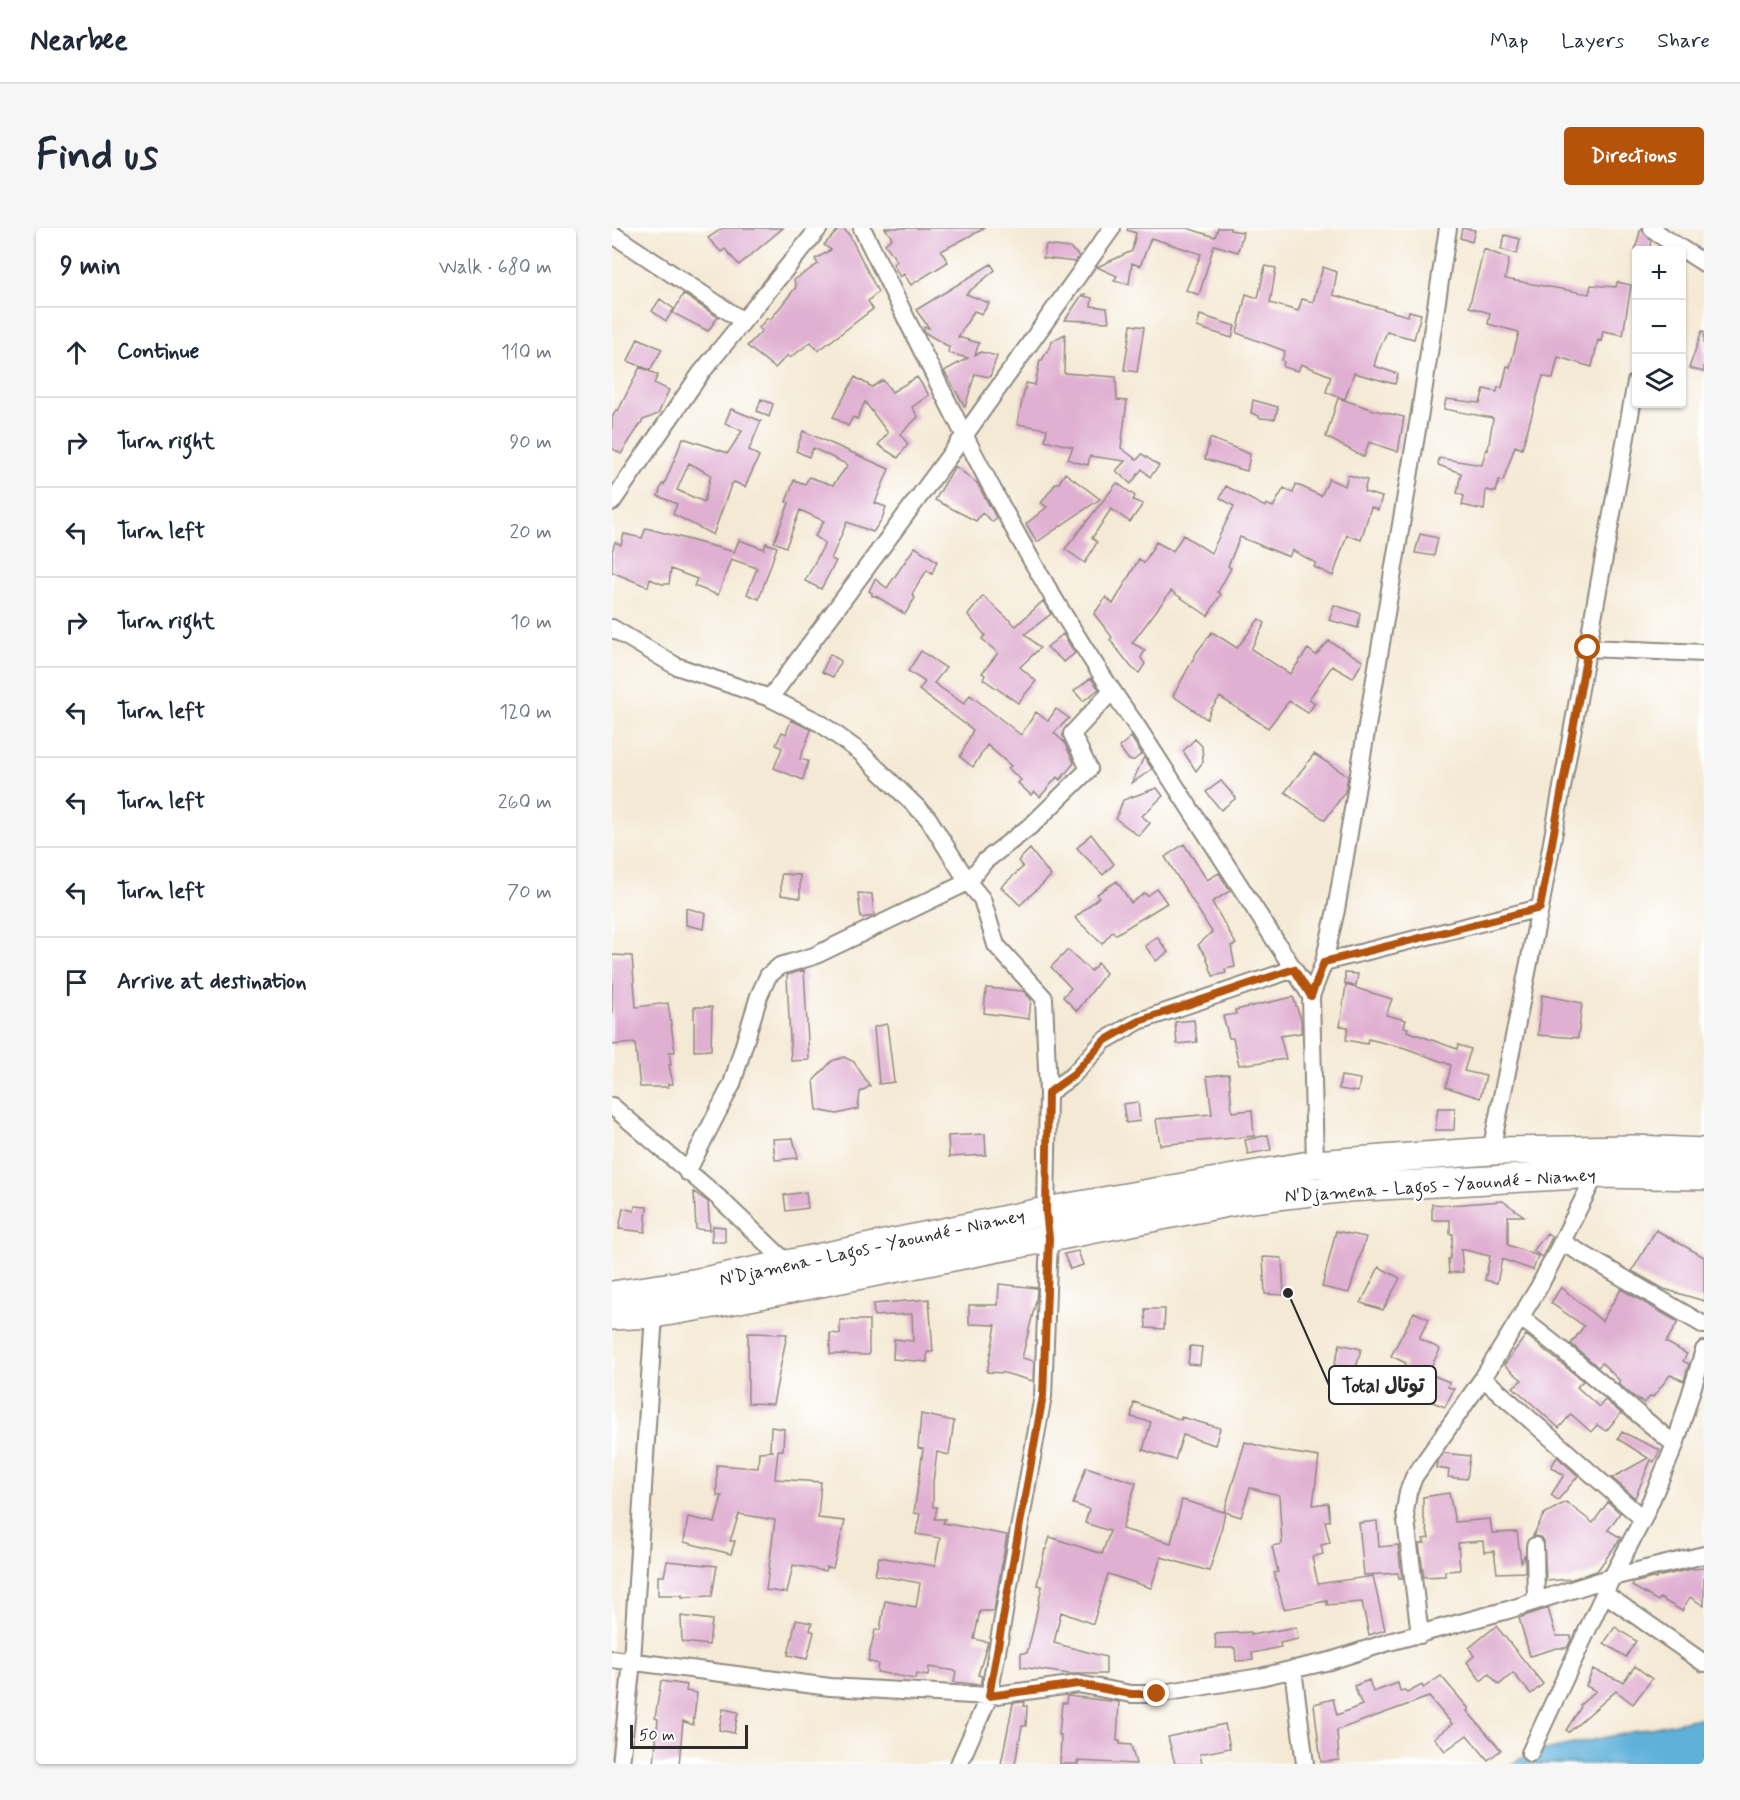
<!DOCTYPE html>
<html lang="en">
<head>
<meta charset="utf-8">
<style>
  :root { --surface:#fff; --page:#f6f6f7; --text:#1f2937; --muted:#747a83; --line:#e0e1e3; --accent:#b45309 }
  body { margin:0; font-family:Mynerve,"Playpen Sans Arabic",sans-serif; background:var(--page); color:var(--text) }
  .controls { position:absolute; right:18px; top:18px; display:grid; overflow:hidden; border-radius:6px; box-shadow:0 2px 4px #0004 }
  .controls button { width:54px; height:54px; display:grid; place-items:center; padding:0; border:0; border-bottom:2px solid var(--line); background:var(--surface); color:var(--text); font:30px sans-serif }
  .scale { position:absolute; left:18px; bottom:15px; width:118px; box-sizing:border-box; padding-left:6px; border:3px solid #2b2b2b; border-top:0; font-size:16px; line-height:21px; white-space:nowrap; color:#2b2b2b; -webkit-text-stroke:4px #fff; paint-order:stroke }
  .stop { position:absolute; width:18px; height:18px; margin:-14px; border:4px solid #b45309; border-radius:50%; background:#fff }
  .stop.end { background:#b45309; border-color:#fff; box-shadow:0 2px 6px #0008 }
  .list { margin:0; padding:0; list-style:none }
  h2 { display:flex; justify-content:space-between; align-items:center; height:78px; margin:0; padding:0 24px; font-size:26px }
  h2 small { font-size:20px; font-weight:400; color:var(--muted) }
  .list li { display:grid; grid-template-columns:39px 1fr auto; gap:18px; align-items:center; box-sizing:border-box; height:90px; padding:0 24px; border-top:2px solid var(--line) }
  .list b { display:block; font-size:22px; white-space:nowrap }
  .list em { font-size:20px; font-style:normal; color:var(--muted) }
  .icon { flex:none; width:33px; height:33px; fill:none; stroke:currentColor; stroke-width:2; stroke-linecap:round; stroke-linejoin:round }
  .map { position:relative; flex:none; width:1092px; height:1536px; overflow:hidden; border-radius:6px }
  header { display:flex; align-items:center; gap:36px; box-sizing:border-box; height:84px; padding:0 30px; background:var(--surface); border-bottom:2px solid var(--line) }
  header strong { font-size:28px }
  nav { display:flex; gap:33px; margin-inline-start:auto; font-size:21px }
  .intro { display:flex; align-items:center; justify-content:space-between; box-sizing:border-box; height:144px; padding:0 36px }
  h1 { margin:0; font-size:42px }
  .button { padding:15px 27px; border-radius:6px; background:var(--accent); color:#fff; font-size:21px; font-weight:700 }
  main { display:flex; gap:36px; padding:0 36px }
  aside { flex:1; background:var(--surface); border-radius:6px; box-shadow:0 2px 4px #0004 }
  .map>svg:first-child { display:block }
  .water { fill:#5eb1da; stroke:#446e82; stroke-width:1.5 }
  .building { fill:#e0b0d2; fill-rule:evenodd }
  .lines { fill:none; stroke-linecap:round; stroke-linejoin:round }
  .minor-casing { stroke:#908a80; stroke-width:20 }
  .trunk-casing { stroke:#908a80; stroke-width:30 }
  .minor { stroke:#fff; stroke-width:16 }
  .trunk { stroke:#fff; stroke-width:27 }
  .route { stroke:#b45309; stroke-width:8 }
  .labels { text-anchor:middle; stroke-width:5; stroke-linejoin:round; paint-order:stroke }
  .street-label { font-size:18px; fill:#2b2b2b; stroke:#fff }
  .leader { fill:none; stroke:#2b2b2b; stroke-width:2 }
  .callout-dot { fill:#2b2b2b; stroke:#fff; stroke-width:2 }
  .callout { fill:#fff; stroke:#2b2b2b; stroke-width:2 }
  .callout-label { font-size:20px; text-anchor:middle; font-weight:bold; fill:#2b2b2b }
</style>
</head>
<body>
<header>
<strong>Nearbee</strong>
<nav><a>Map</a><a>Layers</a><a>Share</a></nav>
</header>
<div class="intro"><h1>Find us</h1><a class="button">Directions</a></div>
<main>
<aside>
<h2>9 min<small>Walk · 680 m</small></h2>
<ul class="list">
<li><svg class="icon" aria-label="ahead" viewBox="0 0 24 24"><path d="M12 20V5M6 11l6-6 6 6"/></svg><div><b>Continue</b></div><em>110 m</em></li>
<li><svg class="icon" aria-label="right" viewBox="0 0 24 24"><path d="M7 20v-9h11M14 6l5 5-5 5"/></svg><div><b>Turn right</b></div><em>90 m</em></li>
<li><svg class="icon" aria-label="left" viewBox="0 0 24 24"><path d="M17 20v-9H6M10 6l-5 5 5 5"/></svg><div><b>Turn left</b></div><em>20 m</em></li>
<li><svg class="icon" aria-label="right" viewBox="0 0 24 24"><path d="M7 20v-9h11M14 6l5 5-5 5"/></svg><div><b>Turn right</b></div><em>10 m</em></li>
<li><svg class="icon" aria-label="left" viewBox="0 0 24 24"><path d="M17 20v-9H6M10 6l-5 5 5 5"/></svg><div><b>Turn left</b></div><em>120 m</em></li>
<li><svg class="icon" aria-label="left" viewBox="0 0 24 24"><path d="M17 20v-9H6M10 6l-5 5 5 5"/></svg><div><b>Turn left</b></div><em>260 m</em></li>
<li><svg class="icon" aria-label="left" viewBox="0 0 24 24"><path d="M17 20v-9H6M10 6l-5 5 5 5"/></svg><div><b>Turn left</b></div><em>70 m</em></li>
<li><svg class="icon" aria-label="arrive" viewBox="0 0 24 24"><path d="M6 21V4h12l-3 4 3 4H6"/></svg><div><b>Arrive at destination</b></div></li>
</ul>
</aside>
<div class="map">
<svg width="1092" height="1536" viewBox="0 0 1092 1536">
  <rect width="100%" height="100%" fill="#fff"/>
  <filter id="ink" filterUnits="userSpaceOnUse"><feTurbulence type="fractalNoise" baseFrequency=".0167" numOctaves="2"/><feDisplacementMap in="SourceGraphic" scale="12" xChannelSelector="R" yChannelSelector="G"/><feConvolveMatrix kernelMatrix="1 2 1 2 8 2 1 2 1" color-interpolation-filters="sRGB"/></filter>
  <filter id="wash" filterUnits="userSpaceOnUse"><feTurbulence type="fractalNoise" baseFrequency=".008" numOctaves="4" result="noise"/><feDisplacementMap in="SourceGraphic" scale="24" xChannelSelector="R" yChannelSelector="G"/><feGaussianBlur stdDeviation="1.35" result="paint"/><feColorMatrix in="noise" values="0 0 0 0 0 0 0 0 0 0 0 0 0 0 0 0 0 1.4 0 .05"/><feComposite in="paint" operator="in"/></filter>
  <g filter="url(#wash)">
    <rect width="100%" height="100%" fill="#f4e9d4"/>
    <!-- water -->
    <path class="water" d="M1092,1489V1536H899L918,1525Z"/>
    <g id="blocks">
      <!-- building -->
      <path class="building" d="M111,0H171L127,37L113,21L109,24L96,10Z
        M228,0H231L238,8L266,64L256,73L261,81L206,123L199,114L178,130L176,127L163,140L135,118L150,103L147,100L155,90L158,92L184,59L182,52L206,36L203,31L219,22L212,17Z
        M273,0H373L329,23L336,34L299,57L292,46L288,49L281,36L285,33L273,16L280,10Z
        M516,0H575L603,9L606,0H618V2L631,4L626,24L602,17L587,67L574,62L589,26L539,10L528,38L520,35L517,56L502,53L505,48L485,39L520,23L524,5L515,2Z
        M850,0L863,2L860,14L848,10Z
        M1029,0L1039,13L1037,22H1023Z
        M893,7L908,11L905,26L889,21Z
        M434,17L458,20L467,28L463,34L431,30Z
        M872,21L897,31L893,51L977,66L979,57L1004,59L1005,54L1019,57L1011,107L991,103L989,113L986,112L980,139L946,129L941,151L931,148L910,221L903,218L891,253L887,252L884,264L874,262L872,282L850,277L852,268L845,265L849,245L826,237L827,230L870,237L874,221L876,222L881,190L832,181L834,171L868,175L872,161L885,164L886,159L890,160L895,138L898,139L907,104L876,96L878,85L857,79Z
        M379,36L383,42L354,66L377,75L370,86L362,83L346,109L367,115L363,127L369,124L385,128L378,149L363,146L353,179L332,143L356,130L336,125L337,119L312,104V99L317,100L304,82Z
        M653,38L664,40L658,75L686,83L690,71L701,74L711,39L725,44L721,67L796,88L797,83L809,86L802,111L775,104L766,124L762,138L786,146L783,156L742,145L733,171L724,168L714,164L719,148L689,136L686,143L671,139L672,134L670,132L673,123L625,105L634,66L646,70Z
        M71,66L106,89L96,103L61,85Z
        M473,66L472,68L480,70L479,78L495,80L497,94L453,92L470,67Z
        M48,71L62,81L54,93L40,83Z
        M588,87L623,98L620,110L585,99Z
        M519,97L532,99L525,144L512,142Z
        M1090,103H1092V144L1077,140Z
        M453,106L452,145L504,149L505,172L515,173L509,220L525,232L530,226L547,238L538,249L530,241L519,256L504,243L513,233L478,228L476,237L460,233L456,231L461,219L433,212L435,201L405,196L414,155L423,157L428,132H430L439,117L440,113Z
        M26,110L50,121L38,142L16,133Z
        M28,139L46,147L42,155L57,162L46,186L31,192L9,226L0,220V190L4,182L6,183Z
        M243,149L260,159L271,152L280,164L305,149L317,167L300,179L306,189L288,206L296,216L286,230L266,217L276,205L253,174L245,191L241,189L236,198L221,189Z
        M726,170L762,182L792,189L786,224L757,214L752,229L714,209Z
        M149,171L161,176L157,189L145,183Z
        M641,172L666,179L663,191L647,190V188L639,185Z
        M119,181L149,193L137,222L147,228L133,259L122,254L119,257L101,307L61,286L65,276L46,268L50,256L52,257L71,210L116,225L130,203L113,195ZM77,235L99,247L92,274L65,262Z
        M191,203L277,241L263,275L274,279L270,291L261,304L235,294L219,331L224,333L209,361L193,353L213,315L203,308L212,293L188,282L174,319L162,314L177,275L174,274L182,252L193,256L197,249L221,257L236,237L201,220L197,229L184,223Z
        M598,210L638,226L635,243L593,231Z
        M343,238L365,255L384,290L381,294L370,285L364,293L323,272Z
        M453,245L488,271L425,314L414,296L435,279L429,275L444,255H447Z
        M736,247L755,252L752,264L770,269L766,282L759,279L749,312L735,307L721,348L702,339L704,335L680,322L677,329L628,309L616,338L619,340L606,364L609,366L596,388L559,363L520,415L533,422L529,430L533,436L527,445L520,440L498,412L500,409L482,386L494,369L501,376L527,331L532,335L544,314L561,323L571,307L599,325L622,278L608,270L614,258L653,279L654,276L661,279L672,260L681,265L684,256L709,268L717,251L733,258Z
        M505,255L523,268L521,272L531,276L518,294L499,281L480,310L485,314L473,335L453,321Z
        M34,300L122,324L127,312L152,321L154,315L165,319L147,371L135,366L145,340L119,331L106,367L82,358L85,351L59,341L57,356H50L38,351L36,359L0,344V323L3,314L9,317L12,306L30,310Z
        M808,306L826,310L822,328L803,325Z
        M303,319L325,333L320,346L315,342L300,366L303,370L293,386L264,368H260V365L257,363L263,351L275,360Z
        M371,368L404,398L431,373L439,386L413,406L428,420L408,439L424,453L406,475L371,451L373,447L370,445L386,425L370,411L373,407L356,387Z
        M722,377L748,385L746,400L717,392Z
        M647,391L653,395L639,421L678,446L696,421L704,427L717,413L751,433L741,450L720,438L697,471L703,475L696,485L677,473L656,500L608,469L599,481L595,491L561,468L585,424L600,404L625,420Z
        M451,406L463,425L452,434L435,419Z
        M309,423L334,440L322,455L352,476L358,467L409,507L424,484L436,493L444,481L457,490L442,505L452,514L462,535L448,552L445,549L428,569L423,564L419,567L406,555L409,552L396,540L399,538L375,517L361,539L348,529L361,502L307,462L313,454L296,443Z
        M218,426L229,433L221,449L210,444Z
        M479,450L487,461L471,473L462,463Z
        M179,492L199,502L188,531L196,533L191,552L162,540L170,520L164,517L170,504L174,506Z
        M519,509L530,526L522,532H517L507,519Z
        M583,511L590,518L591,534L584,543L571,523Z
        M702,526L736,548L733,564L713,592L673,564Z
        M532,529L540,541L520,555Z
        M609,553L624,570L609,582L594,564Z
        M545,560L551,568L530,588L538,595L527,608L504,591L511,572Z
        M479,606L502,636L491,647L465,620Z
        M572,616L595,652L607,645L618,663L600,674L624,716L619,718L623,739L613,741L614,745L601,748L594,728L586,717L600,704L553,629Z
        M418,621L439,648L408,677L389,659L411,639L406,633Z
        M169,646L188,647V670L169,667Z
        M505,653L519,675L533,665L535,668L545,661L555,675L503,707L501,703L490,716L463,690L487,669L485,666Z
        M246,665L260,666L262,688L249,690Z
        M74,680L94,685L92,701L74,697Z
        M545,709L556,724L544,733L533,718Z
        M456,722L479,743L486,735L494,745L465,783L451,769L459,760L439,739Z
        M0,727L20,728L24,779L56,775L63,824H57L59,837H57L61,856H56V859H28L23,815L0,817Z
        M192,742L197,832L179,833L175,747Z
        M733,745L746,746L744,758L733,756Z
        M734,757L780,771L774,787L794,792L792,799L796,800L795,803L845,821L846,817L859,821L852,843L874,848L868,870L834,859L839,837L793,820L756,811L755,816L734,812L736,799L728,798Z
        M374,760L411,763L419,771L417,791L372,785Z
        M930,767L970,775L966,810L926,807Z
        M681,769L689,791V805L668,808L674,831L627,837L621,810H617L611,788L624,786L623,782Z
        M82,779H100L99,822L82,823Z
        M582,792L585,814L565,816L563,794Z
        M275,796L282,854L267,856L262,799Z
        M232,829L242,834L258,858L248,864L246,881L225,886L205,882L202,852L220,833Z
        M617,846L620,884L640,882L642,908L548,917L544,891L600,886L595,848Z
        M729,848L748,851L746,864L727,861Z
        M526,874L528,893L514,895L511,876Z
        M826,880H843L842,902H823Z
        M373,906L374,927L337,929L336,908Z
        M656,907L659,922L636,926L633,912Z
        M181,910L186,930L163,932L161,911Z
        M82,964L96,974L98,1002L84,1001Z
        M194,964L196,980L174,983L172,967Z
        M891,973L912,988H896V1017L926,1028L921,1042L890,1031L885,1055L873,1052L878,1028L849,1021L851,1044L837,1045L836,1031H838L841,1006H838V992H820V976L836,977Z
        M23,978L35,979L33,1004L7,1001L11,980L22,983Z
        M101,998L113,999V1014H99Z
        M1044,1002L1092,1029V1073L1052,1061L1020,1043Z
        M724,1003L754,1009L737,1065L710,1059Z
        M935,1005L940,1009L930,1029L921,1023Z
        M466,1023L471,1037L458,1041L452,1026Z
        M651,1029L670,1030L672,1067L653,1066Z
        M767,1039L788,1050L771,1082L749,1075Z
        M387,1056L425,1060L424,1073L410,1130L422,1133L421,1153L392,1145L375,1144L384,1097L357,1096V1077H386Z
        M949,1059L990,1093L1009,1061L1066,1094L1054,1114L1075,1126L1071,1133L1077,1136L1072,1153L1058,1147L1041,1169L1039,1168L1032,1175L1021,1168L1006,1155L1008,1153L990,1135L986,1139L959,1116L972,1098L939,1075Z
        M317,1071L321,1124H315V1134L281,1131L282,1111L301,1113L300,1086L262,1088L261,1076Z
        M533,1081H553L552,1101L534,1100Z
        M802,1084L817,1091L807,1110L828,1121L816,1145L837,1154L836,1159L842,1161L833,1179L798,1165L801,1154L788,1150L794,1135L779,1128Z
        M228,1092H257V1127L218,1126V1105L228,1106Z
        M136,1105L175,1106L161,1176L136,1175Z
        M914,1107L971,1153L965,1159L987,1179L993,1172L1009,1185L994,1203L985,1197L979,1204L959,1186L947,1200L901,1159L910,1152L892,1137Z
        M728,1116L749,1121L742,1148L721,1142Z
        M578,1118L590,1119L588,1137L576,1136Z
        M522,1174L569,1192V1189L608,1200L603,1217L571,1207L563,1232L531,1222L539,1194L519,1189Z
        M309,1186L342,1193L337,1227L325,1224L321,1254V1279H325L323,1291H333L331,1295L395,1307L382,1383H368L362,1411L376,1414L366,1447L370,1448L368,1457L342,1454L344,1443L317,1439L316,1448L304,1446L303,1451L265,1444L266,1436L256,1433L263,1402H268L273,1373L304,1379L308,1355L263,1347L267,1329L323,1338L328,1310L304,1306L308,1286L302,1285L311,1221L306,1220Z
        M159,1199L172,1201L171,1222H166L163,1251L209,1254L206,1290L233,1293L221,1340L214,1339L213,1343L181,1337L175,1365L154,1362L163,1292L127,1286L118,1313H123L119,1326L72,1314L76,1289L103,1295L110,1268H105V1237L146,1240L147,1224L162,1223H158Z
        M1010,1204L1048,1222L1042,1234L1039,1232L1023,1270L1000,1250L1036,1230L1006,1211Z
        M633,1214L663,1222L707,1229L701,1277L716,1275L718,1293H713L718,1315L709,1317L711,1326L700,1329L706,1356L761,1348L773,1402L757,1407L750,1374L715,1377V1373L672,1381L662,1345L666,1344L660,1318L670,1316L667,1267L638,1260L629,1289L613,1284L607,1312L597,1343L549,1329L539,1360L496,1346L481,1396L449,1384L442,1415L494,1429V1446H457L409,1439V1425H415L421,1402L430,1358L425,1357L433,1321H434L438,1309L490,1326L498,1303L473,1295L477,1281L461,1276L474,1239L524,1255L510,1301L559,1315L570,1272L612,1284Z
        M832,1225L858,1228L855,1251L836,1249L837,1242L824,1240L825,1234Z
        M945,1229L966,1248L946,1272L939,1267L952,1247L939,1239Z
        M837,1265L843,1294L878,1291L880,1305L905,1304L909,1334L913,1326V1344L885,1345L882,1323L872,1324L871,1313L846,1315L848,1342L833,1343V1348L812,1349L807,1316L813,1315L811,1311L817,1310L811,1287V1269Z
        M954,1274L981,1295L996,1274L1008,1285L996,1302L1009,1310L985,1343L960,1351L934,1353L932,1313L928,1309L921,1308L932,1286Z
        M765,1293L767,1319L786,1317L790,1350H787L786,1345L752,1347L747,1295Z
        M55,1333L105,1338L100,1368L70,1369V1367H46V1348H52Z
        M1092,1340V1378L1078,1369L1070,1383L1048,1370L1046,1373L1020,1358L1021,1355L1041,1350L1044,1351L1045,1349L1080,1341Z
        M936,1380L944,1408H959V1412L955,1420H945L918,1428L907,1390Z
        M69,1388L100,1392L97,1417L70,1414Z
        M184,1392L200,1395L198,1402L202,1404L195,1431L176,1427Z
        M884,1398L931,1456L919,1466L901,1445L887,1457L877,1446L869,1453L855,1434L862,1428L857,1420Z
        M684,1399L686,1411L668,1415L669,1419L640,1425L641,1432L624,1433L623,1420H604L603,1406L639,1404V1407Z
        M1003,1399L1024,1413L1014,1429L992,1415Z
        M1023,1438L1040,1451L1021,1476L1004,1463L957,1504L954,1502L969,1479L968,1477L984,1463L974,1458L981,1441L1011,1454Z
        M829,1448L857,1481L855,1483L889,1522L876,1532L855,1507L833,1523L822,1510L840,1496L817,1469L725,1502L727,1532L709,1534L702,1476L721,1471L725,1487L750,1477L742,1458L757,1452L761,1464L786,1455L788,1463L793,1462L795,1465L810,1457L811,1460Z
        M49,1453L75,1457L74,1463L85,1465L81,1497L71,1493L67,1536H42L46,1491L43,1490Z
        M455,1468L507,1474L505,1513H508V1516L519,1517L524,1536L465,1533L466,1536H448L449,1507H447L450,1475H454Z
        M413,1474L412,1478H415L414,1498H410L403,1536H389L401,1475Z
        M111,1481L126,1484L122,1505L107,1502Z
        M613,1496L618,1520L588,1526L590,1536H563L556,1509Z"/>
    </g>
  </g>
  <g filter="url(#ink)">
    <use href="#blocks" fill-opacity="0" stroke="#908a80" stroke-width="1.5"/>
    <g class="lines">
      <!-- minor casing -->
      <g class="minor-casing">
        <path id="minor" d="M250,0C333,170 414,343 524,497L699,768
          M1040,0L1051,9L1092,35
          M0,6L131,93
          M0,274L89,145L207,0
          M0,400L64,438L158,470L208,495L248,524L316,590L356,654L370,671L384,717L432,770L436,865L434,983L437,1010L431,1168L377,1468L347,1536
          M976,420L1092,425
          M158,470L352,208L500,0
          M712,734L928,680
          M436,865L460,848L492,813L527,793L682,741
          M0,878L107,970L176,1036
          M879,923L928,680L1024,154
          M703,936L699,768L712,734L724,682L809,178L836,0
          M75,944L120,856L147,768L156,748L168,738L202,728L356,654L373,633L421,596L477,541L460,506L500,463
          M950,1014L1092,1097
          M908,1089L950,1122L1063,1217
          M871,1150L1031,1291
          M923,1318L924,1373
          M993,1366L1092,1435
          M808,1407L793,1284L796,1264L802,1249L871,1150L927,1059L984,946
          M0,1431L218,1459L377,1468L466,1456L519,1466H545L648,1449L718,1433L777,1414L896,1382L1000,1349L1092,1327
          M681,1441L693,1536
          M918,1525L1000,1349L1031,1291L1063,1217L1092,1122
          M9,1536L20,1433L42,1086"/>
      </g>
      <!-- trunk casing -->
      <g class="trunk-casing">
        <path id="trunk" d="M0,1067L87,1054L434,983L703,936L879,923L1023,921L1092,924
          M0,1088L42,1086L102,1076L631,972L735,960L984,946L1092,948"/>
      </g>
      <!-- minor -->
      <use href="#minor" class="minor"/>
      <!-- trunk -->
      <use href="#trunk" class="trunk"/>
    </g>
  </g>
  <g class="lines" filter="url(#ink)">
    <!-- route -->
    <path class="route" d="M545,1466H519L466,1456L377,1468L431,1168L437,1010L434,983L436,865L460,848L492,813L527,793L682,741L699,768L712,734L928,680L976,420"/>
  </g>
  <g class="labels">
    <!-- street labels -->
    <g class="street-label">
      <text transform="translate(828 957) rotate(-4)" y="6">N'Djamena - Lagos - Yaoundé - Niamey</text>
      <text transform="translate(260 1019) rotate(-12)" y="6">N'Djamena - Lagos - Yaoundé - Niamey</text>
    </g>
  </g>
  <!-- callouts -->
  <path class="leader" d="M676 1065L717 1157"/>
  <circle class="callout-dot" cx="676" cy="1065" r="6"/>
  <rect class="callout" x="717" y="1138" width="107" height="38" rx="6"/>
  <g class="callout-label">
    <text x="771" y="1164">Total توتال</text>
  </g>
</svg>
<div class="controls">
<button>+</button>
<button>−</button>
<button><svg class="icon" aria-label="layers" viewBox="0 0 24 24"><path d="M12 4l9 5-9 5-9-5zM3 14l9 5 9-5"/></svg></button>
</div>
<div class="scale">50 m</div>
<div class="stop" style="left:976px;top:420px"></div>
<div class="stop end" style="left:545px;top:1466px"></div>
</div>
</main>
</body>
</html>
